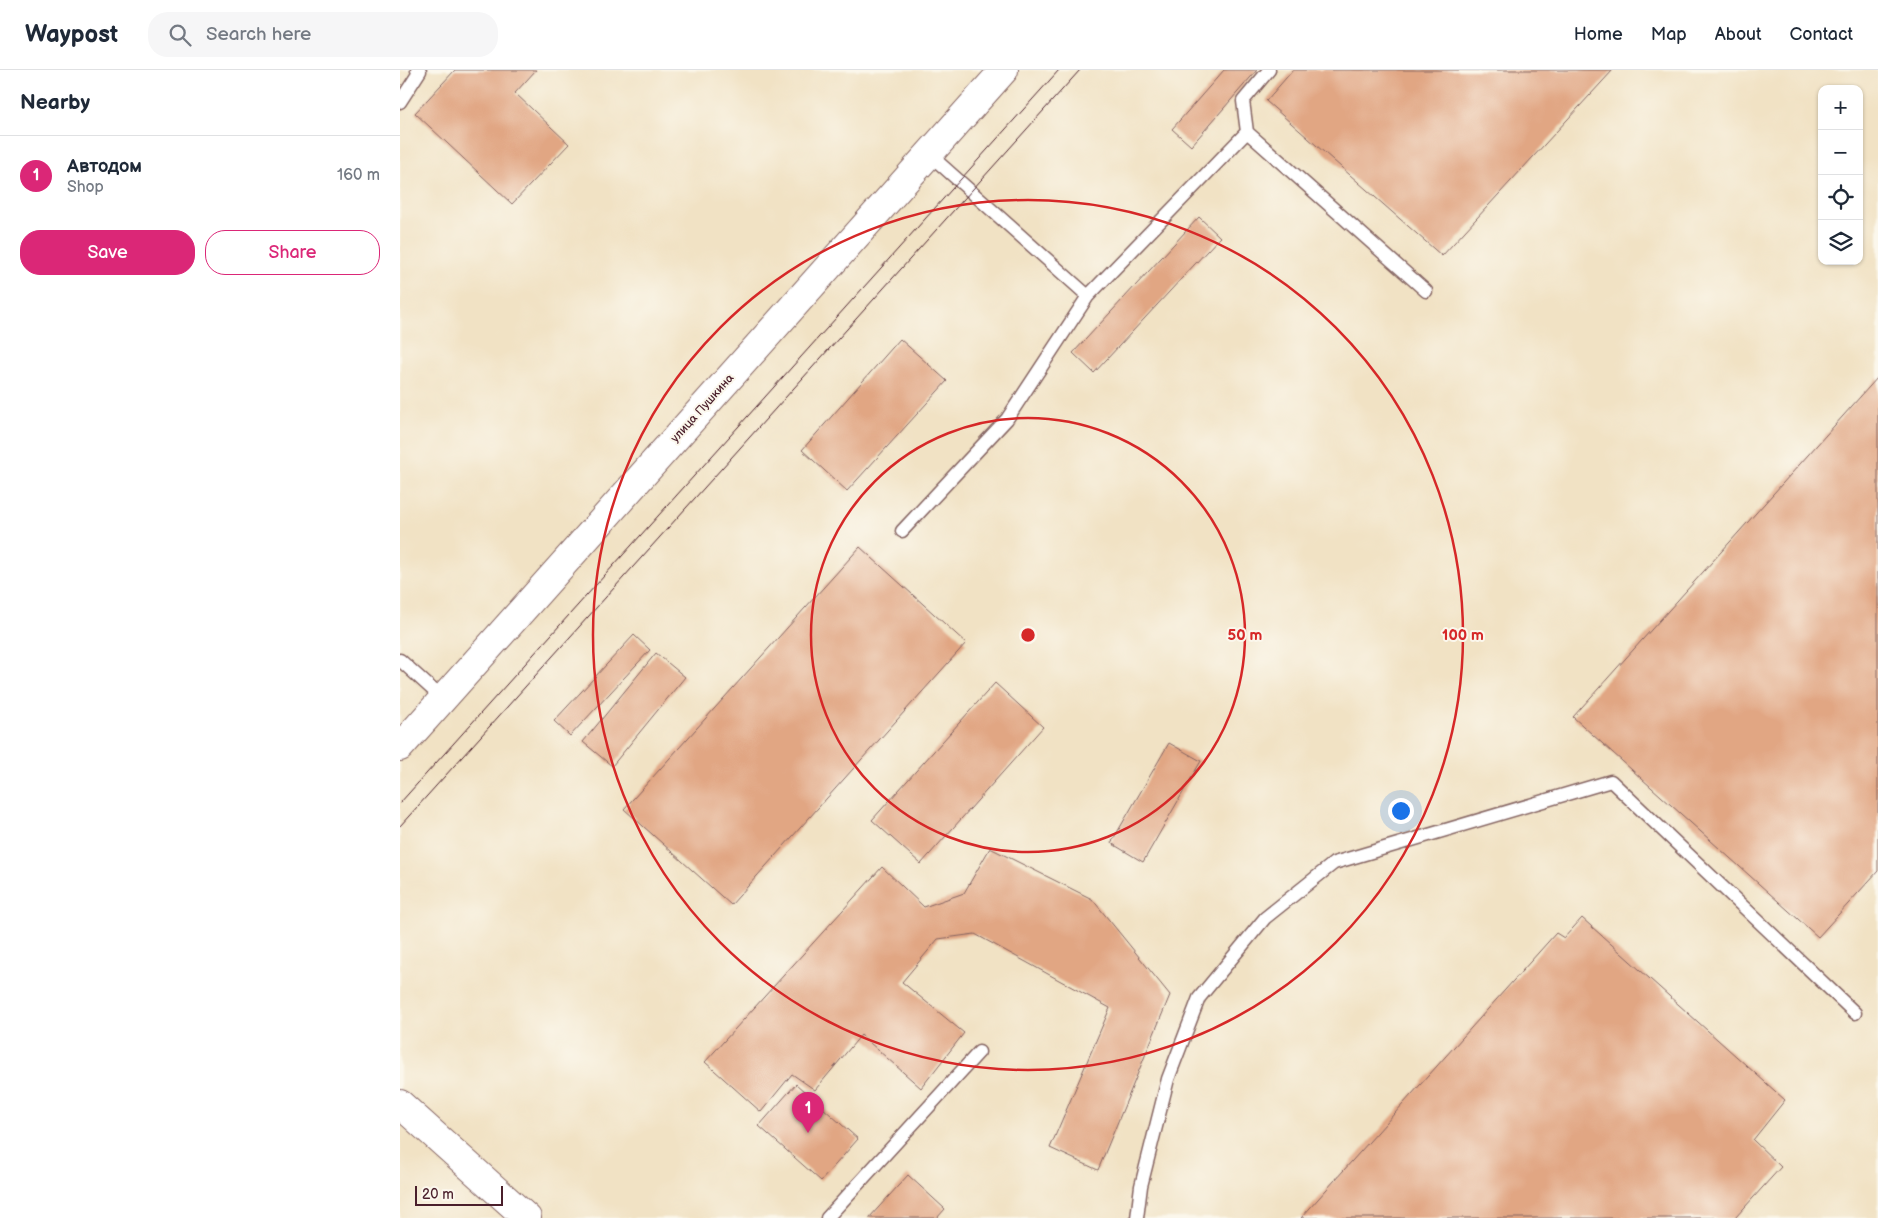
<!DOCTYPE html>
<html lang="en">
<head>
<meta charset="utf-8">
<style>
  :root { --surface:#fff; --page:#f6f6f7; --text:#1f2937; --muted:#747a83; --line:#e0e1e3; --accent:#db2777 }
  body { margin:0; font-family:"Balsamiq Sans",sans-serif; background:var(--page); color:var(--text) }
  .controls { position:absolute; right:15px; top:15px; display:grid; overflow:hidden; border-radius:10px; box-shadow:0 1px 4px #0004 }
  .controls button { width:45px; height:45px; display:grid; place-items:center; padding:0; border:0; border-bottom:1px solid var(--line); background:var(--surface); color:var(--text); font:25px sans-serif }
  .scale { position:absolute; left:15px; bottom:12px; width:88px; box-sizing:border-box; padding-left:5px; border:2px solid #4a1f2b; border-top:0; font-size:14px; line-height:18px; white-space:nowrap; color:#4a1f2b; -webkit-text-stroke:4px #fbf7ec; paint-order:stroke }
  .you { position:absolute; left:1000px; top:740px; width:18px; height:18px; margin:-12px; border:4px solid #fff; border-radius:50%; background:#1a73e8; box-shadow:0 0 0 8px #1a73e833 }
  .badge { display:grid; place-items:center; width:32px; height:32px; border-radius:50%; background:var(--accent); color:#fff; font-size:16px; font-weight:700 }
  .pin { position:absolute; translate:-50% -41px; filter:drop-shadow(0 1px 2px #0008) }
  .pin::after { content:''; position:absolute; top:26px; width:18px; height:15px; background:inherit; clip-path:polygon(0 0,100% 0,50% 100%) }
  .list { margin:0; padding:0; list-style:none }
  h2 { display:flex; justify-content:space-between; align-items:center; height:65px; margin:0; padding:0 20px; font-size:21px }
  h2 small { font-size:16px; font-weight:400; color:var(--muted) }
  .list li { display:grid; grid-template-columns:32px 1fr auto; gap:15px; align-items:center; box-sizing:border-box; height:80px; padding:0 20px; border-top:1px solid var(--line) }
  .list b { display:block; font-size:19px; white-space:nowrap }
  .list p { margin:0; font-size:16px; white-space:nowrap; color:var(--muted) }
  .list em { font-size:16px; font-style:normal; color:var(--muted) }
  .actions { display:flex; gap:10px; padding:15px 20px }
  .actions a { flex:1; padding:11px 0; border:1px solid var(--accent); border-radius:20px; text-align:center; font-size:18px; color:var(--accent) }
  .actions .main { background:var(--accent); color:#fff }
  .icon { flex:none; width:28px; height:28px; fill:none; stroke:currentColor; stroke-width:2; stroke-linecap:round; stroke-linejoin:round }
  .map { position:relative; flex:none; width:1478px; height:1148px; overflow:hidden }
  header { display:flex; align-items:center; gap:30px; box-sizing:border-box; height:70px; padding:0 25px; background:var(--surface); border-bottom:1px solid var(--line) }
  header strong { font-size:24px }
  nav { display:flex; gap:28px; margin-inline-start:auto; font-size:18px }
  .search { width:350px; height:45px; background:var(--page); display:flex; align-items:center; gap:12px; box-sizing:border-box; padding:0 18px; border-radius:20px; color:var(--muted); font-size:19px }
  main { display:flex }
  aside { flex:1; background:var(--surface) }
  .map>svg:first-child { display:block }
  .building { fill:#e1a683 }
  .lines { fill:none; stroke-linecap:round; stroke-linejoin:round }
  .service-casing { stroke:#846361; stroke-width:15 }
  .tertiary-casing { stroke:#846361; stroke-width:30 }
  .service { stroke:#fff; stroke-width:12 }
  .tertiary { stroke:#fff; stroke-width:28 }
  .tram { stroke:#4a1f2b; stroke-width:1 }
  .ring { fill:none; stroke:#d62828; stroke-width:2.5 }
  .labels { text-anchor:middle; stroke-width:4; stroke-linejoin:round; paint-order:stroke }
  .street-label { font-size:12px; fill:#4a1f2b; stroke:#fbf7ec }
  .centre { fill:#d62828; stroke:#fbf7ec; stroke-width:2.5 }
  .ring-label { font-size:15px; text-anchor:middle; font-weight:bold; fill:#d62828; stroke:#fbf7ec; stroke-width:4; stroke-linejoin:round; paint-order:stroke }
</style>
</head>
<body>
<header>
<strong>Waypost</strong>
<div class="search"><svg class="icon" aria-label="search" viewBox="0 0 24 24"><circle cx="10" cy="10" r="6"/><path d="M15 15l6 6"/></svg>Search here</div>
<nav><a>Home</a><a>Map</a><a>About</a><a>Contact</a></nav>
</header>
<main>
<aside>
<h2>Nearby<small></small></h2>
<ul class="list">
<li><span class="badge">1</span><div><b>Автодом</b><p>Shop</p></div><em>160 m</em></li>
</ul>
<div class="actions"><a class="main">Save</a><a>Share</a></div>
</aside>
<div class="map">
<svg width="1478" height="1148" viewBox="0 0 1478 1148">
  <rect width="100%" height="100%" fill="#fbf7ec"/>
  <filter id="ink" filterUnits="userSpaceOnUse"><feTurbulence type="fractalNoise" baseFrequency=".02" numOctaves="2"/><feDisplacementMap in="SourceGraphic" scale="10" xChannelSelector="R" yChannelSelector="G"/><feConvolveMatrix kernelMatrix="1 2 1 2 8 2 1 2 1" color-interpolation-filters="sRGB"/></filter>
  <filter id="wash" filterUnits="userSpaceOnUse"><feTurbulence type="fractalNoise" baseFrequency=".0096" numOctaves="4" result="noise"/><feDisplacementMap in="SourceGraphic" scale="20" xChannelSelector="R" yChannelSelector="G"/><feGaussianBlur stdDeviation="1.12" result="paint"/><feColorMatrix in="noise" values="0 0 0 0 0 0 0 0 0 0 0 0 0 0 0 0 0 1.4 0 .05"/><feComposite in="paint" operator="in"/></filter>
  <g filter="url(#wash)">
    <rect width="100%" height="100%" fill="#f1e2c4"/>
    <g id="blocks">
      <!-- building -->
      <path class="building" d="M55,0H136L115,23L169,74L112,134L15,43Z
        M824,0H857L791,76L772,59Z
        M893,0H1213L1042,186L866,31Z
        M799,147L820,167L694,303L673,283Z
        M500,269L547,311L447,421L402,380Z
        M1478,307V801L1418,867L1173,647Z
        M460,477L566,573L331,835L224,739Z
        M234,565L250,580L170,666L154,651Z
        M256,583L285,607L212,696L183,672Z
        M595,613L643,657L521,794L472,750Z
        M769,673L801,691L743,792L711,773Z
        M590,778L692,829L770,925L698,1100L650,1078L710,938L575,864L538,869L502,912L564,963L521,1018L461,965L415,1020L392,1004L361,1042L305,992L482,797L524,837L564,823Z
        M1182,848L1385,1030L1353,1070L1381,1097L1335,1148H901L1156,863L1164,868Z
        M396,1014L458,1069L421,1111L359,1056Z
        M508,1105L545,1139L537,1148H469Z"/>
    </g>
  </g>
  <g filter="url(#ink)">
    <use href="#blocks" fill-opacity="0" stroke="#846361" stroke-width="1"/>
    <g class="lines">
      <!-- service casing -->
      <g class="service-casing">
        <path id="service" d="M0,32L20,1L17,0
          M847,62L843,31L869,0
          M529,84L688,226
          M502,461L607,349L688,226L847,62L1026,221
          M0,590L43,629
          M427,1148L579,982
          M737,1148L741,1116L768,1009L799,928L865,848L934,793L1211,711L1455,943"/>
      </g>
      <!-- tertiary casing -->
      <g class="tertiary-casing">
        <path id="tertiary" d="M0,677L604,0
          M0,1034L127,1148"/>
      </g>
      <!-- service -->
      <use href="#service" class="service"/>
      <!-- tertiary -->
      <use href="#tertiary" class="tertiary"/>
      <!-- tram -->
      <path class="tram" d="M0,733L659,0
        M0,756L680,0"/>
    </g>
  </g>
  <!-- distance rings -->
  <g class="ring">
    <circle cx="628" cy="565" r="217"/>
    <circle cx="628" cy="565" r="435"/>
  </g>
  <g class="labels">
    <!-- street labels -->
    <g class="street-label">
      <text transform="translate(302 338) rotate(-48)" y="4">улица Пушкина</text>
    </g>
  </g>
  <circle cx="628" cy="565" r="8" class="centre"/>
  <g class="ring-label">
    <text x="845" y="570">50 m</text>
    <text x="1063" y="570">100 m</text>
  </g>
</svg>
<div class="controls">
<button>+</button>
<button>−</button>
<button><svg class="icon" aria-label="locate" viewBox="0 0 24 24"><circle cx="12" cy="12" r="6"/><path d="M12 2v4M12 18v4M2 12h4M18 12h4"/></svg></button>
<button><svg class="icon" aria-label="layers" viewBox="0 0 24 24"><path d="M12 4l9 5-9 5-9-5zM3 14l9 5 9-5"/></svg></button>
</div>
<div class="scale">20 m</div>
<div class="you"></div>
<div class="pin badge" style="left:408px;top:1063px">1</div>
</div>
</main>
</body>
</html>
